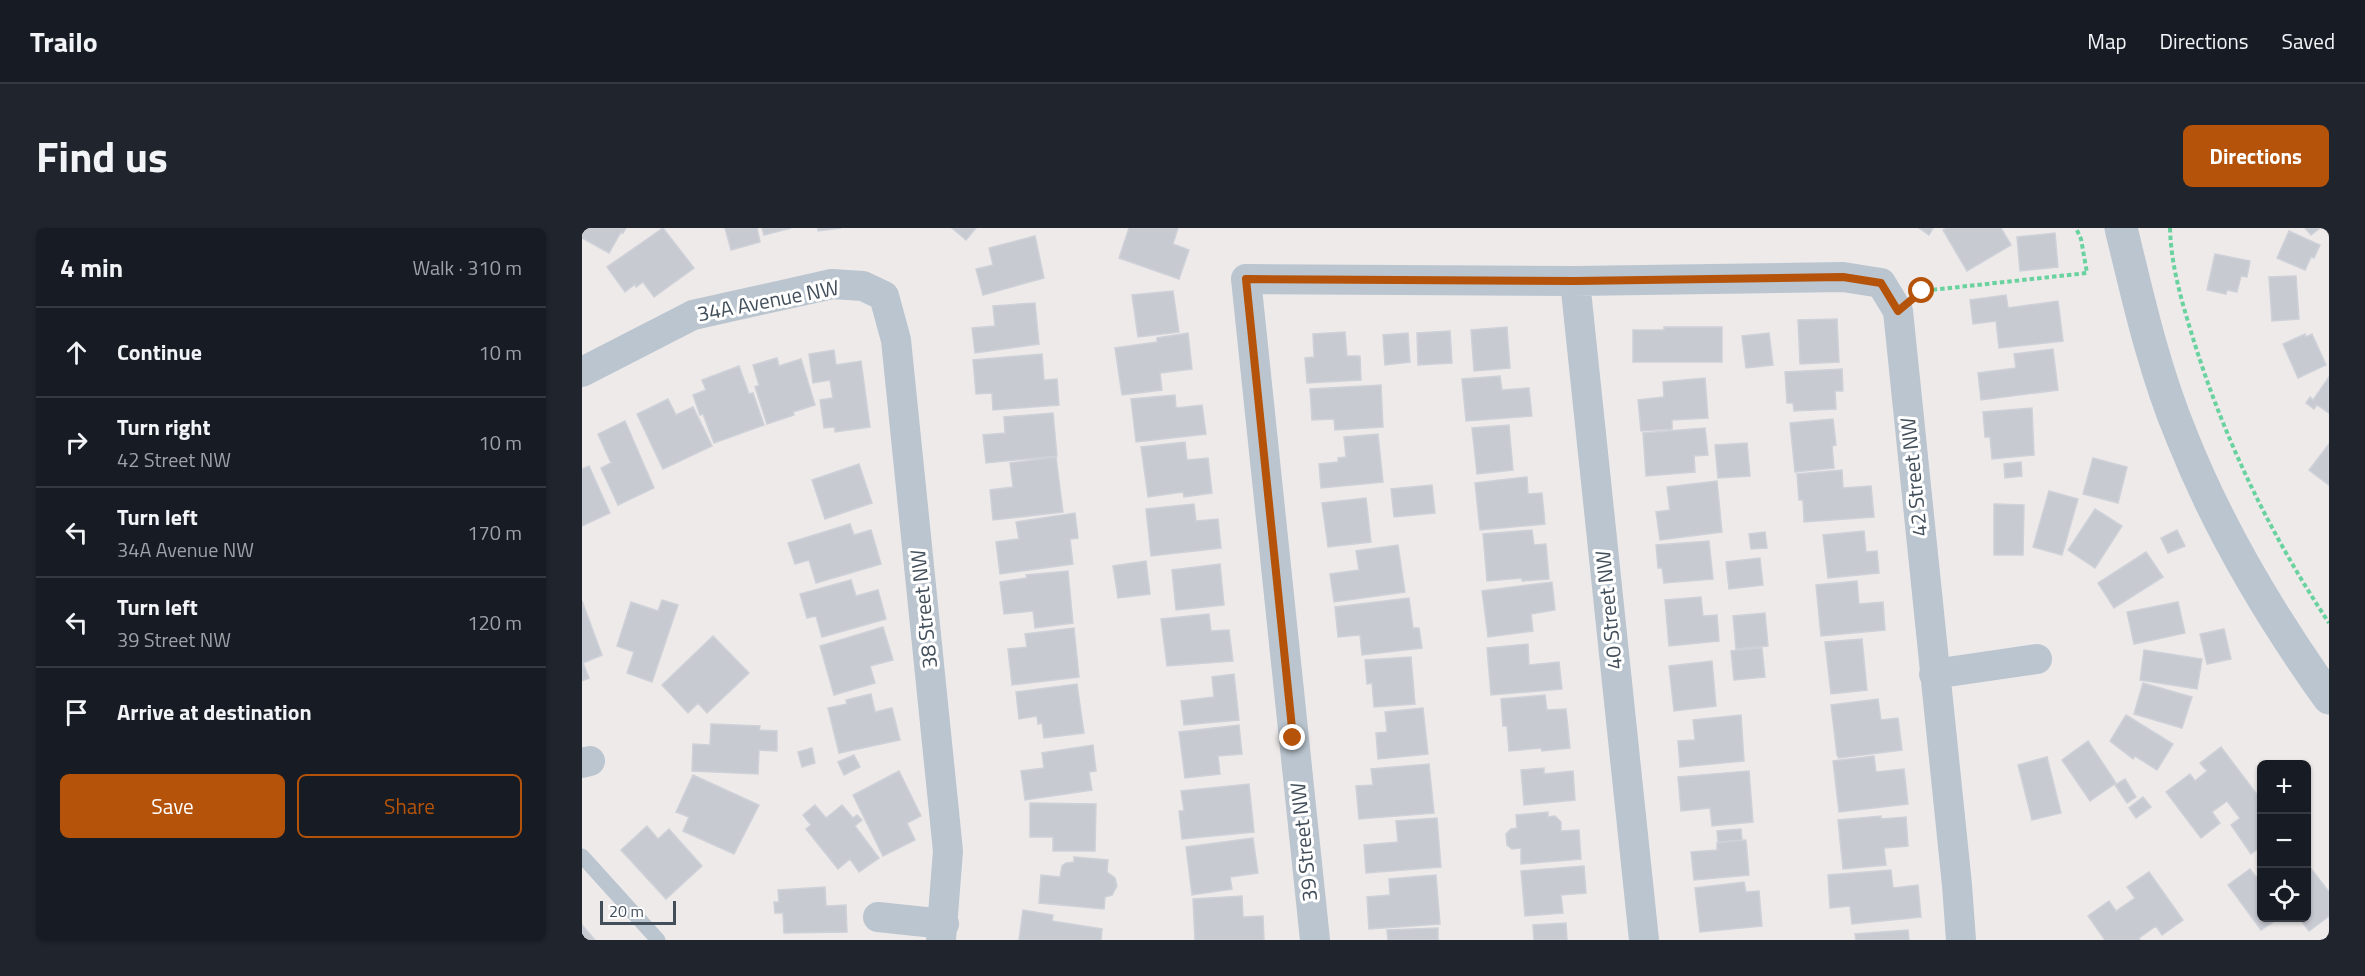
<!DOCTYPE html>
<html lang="en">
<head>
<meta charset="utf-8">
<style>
  :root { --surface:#171b24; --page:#20242c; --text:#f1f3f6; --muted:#9ea1a6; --line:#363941; --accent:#b45309 }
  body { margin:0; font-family:"Titillium Web",sans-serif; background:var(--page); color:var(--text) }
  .controls { position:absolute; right:18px; bottom:18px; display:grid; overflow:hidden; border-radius:9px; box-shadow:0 2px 4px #0004 }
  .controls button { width:54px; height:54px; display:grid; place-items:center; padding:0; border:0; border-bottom:2px solid var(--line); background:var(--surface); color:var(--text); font:30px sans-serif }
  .scale { position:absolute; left:18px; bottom:15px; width:76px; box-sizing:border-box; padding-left:6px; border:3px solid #424e5a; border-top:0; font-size:16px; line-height:21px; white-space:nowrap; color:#424e5a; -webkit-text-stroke:4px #fff; paint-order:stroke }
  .stop { position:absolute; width:18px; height:18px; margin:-14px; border:4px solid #b45309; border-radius:50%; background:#fff }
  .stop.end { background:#b45309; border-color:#fff; box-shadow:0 2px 6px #0008 }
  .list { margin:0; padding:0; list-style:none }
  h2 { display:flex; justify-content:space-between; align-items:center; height:78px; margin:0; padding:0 24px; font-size:26px }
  h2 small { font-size:20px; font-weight:400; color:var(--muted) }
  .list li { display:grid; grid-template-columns:39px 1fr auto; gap:18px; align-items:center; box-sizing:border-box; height:90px; padding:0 24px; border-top:2px solid var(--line) }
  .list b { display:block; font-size:22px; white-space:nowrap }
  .list p { margin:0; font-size:20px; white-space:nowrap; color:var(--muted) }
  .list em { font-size:20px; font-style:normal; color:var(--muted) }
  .actions { display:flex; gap:12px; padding:18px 24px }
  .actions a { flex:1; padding:14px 0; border:2px solid var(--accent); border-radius:9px; text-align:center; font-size:21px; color:var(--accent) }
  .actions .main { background:var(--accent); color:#fff }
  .icon { flex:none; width:33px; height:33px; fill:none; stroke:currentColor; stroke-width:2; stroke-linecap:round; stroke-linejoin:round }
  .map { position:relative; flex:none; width:1747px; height:712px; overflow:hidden; border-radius:9px }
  header { display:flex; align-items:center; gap:36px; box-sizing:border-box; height:84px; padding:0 30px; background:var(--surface); border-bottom:2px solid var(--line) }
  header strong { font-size:28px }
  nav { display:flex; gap:33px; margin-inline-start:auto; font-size:21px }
  .intro { display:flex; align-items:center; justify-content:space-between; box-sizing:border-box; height:144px; padding:0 36px }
  h1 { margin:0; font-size:42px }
  .button { padding:15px 27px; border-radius:9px; background:var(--accent); color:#fff; font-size:21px; font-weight:700 }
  main { display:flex; gap:36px; padding:0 36px }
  aside { flex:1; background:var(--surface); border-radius:9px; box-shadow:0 2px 4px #0004 }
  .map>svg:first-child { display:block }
  .building { fill:#c7cad1; stroke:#ced1d8; stroke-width:1.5 }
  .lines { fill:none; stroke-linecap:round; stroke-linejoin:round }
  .path { stroke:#69d29f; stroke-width:4; stroke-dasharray:4.5 3; stroke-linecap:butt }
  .service { stroke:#bac5cf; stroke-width:15 }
  .minor { stroke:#bac5cf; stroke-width:30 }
  .tertiary { stroke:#bac5cf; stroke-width:33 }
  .route { stroke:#b45309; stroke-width:8 }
  .labels { text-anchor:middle; stroke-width:6; stroke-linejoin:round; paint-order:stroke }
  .street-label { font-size:21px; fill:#424e5a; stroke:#fff }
</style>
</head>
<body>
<header>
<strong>Trailo</strong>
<nav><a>Map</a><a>Directions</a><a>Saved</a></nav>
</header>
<div class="intro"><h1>Find us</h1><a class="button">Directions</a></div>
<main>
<aside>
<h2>4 min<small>Walk · 310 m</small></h2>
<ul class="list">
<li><svg class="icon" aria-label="ahead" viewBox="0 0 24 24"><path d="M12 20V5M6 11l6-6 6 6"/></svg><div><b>Continue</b></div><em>10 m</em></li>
<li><svg class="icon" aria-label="right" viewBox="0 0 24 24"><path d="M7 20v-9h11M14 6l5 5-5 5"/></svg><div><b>Turn right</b><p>42 Street NW</p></div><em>10 m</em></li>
<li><svg class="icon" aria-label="left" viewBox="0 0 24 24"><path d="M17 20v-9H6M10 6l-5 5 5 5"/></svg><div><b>Turn left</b><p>34A Avenue NW</p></div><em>170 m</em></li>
<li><svg class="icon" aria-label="left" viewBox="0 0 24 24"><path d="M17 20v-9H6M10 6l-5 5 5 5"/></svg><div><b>Turn left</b><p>39 Street NW</p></div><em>120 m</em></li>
<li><svg class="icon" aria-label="arrive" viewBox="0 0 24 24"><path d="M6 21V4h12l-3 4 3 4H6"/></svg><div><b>Arrive at destination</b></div></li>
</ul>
<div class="actions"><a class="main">Save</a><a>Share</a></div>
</aside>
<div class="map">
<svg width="1747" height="712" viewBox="0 0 1747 712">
  <rect width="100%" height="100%" fill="#eeeaea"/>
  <!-- building -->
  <path class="building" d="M0,0H44L41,5L39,4L27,25L0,10Z
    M81,0L112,40L72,69L61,54L54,59L53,56L43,64L25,39Z
    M143,0H175L178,14L149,22Z
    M180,0H209L182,7Z
    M236,0H259L236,3Z
    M370,0H394L384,12Z
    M547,0H596L591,16L607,22L597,51L537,30Z
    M1337,0H1351L1347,7Z
    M1365,0H1419L1429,17L1385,43L1361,2Z
    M1723,0H1738L1729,7Z
    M1707,3L1738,17L1732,30L1729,29L1723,42L1695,30Z
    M1473,5L1476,39L1438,43L1435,9Z
    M453,8L462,50L401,67L394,41L411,37L407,20Z
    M1633,26L1668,33L1665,49L1659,48L1655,64L1645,62L1644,66L1625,62Z
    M1714,48L1717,91L1690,93L1687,49Z
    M591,63L597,104L556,109L550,67Z
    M1424,67L1426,80L1476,73L1481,113L1417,120L1414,93L1391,96L1388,72Z
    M453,75L457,116L393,125L390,100L413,98L411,78Z
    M1255,91L1257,134L1218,136L1216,92Z
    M925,99L928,140L892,143L889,102Z
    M1082,99H1140V134H1051V102H1082Z
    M868,103L870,135L836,137L835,105Z
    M763,104L765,128H778L779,152L725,155L723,130L732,129L731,106Z
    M606,105L610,141L578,145L580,162L540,167L533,120L575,114V110Z
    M826,105L828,134L803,137L801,107Z
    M1187,105L1191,137L1164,140L1160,108Z
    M1723,106L1724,109L1730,106L1744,137L1716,150L1701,116Z
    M1471,121L1476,162L1399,172L1396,145L1434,140L1432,126Z
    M252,122L254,137L279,133L288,199L253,204V199L242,200L238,172L251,170L248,152L231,155L227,126Z
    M460,126L462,152L475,151L477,177L411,182L410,165L394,166L391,132Z
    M195,130L197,138L219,131L233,177L211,184L212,187L185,196L173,159L177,157L171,137Z
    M157,138L167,166L171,165L182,197L132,215L121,186L118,187L111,167L124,162L120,152Z
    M1260,141L1261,163H1253L1254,181L1212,183L1211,175H1205L1203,144Z
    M918,148L920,162L947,160L950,188L884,193L880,151Z
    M1747,149V185L1735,177L1732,181L1724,175L1728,169L1731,172Z
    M1123,150L1126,190L1090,192V201L1059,203L1056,172L1082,169L1081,154Z
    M799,157L801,199L753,202L752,191L730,192L728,161Z
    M593,167L594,180L620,177L624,206L554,214L549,171Z
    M86,171L94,187L111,179L130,218L81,241L55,186Z
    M1450,180L1452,227L1410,231L1408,209H1403L1401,184Z
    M471,185L475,228L404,235L401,207L423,205L422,189Z
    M1251,191L1254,217L1250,218L1252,240L1213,244L1208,195Z
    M43,193L72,260L36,277L19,240L29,235L16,206Z
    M927,197L931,242L895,246L890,200Z
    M1123,200L1126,227L1112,228L1113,244L1064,248L1061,205Z
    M796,206L801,254L739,260L737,236L756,234V230L764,229L762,209Z
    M603,214L605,232L626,230L630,265L602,269L601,264L566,269L559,219Z
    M1165,215L1168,248L1136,250L1133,217Z
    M1747,216V257L1727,242Z
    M474,229L481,284L411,292L408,262L431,259L428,235Z
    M1511,230L1545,239L1536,275L1501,266Z
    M1439,234L1440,248L1423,250L1422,236Z
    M277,236L290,275L243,291L230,252Z
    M7,238L28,285L0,298V241Z
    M1260,242L1261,260L1289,258L1292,289L1222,294L1221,272H1217L1215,246Z
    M945,249L946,266L960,265L963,296L898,302L893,255Z
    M1135,253L1140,304L1078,312L1074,284L1088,282L1085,259Z
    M850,257L853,285L812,289L809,261Z
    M1467,263L1496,271L1480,327L1451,319Z
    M784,270L789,314L746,319L740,275Z
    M612,276L614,293L636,291L639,320L569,328L564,281Z
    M1412,276L1442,277L1441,327H1412Z
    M1513,281L1540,298L1513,340L1486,322Z
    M493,285L496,310L488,311L491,336L418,346L414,314L437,311L434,294Z
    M268,296L272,307L289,302L299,336L234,355L227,332L213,336L206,315Z
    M950,302L952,317L964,316L967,351L940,353V350L905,353L901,306Z
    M1595,302L1603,318L1586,325L1579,310Z
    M1282,303L1284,324L1295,323L1297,345L1246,350L1241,307Z
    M1183,304L1185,320L1169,321L1167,306Z
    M1127,313L1131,351L1082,355L1080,340H1076L1074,317Z
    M816,317L823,364L752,374L748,346L777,342L774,323Z
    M1564,324L1581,349L1532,380L1516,355Z
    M1178,330L1181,357L1147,361L1144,334Z
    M564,333L568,366L536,370L531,338Z
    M638,336L642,377L594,382L590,342Z
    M486,343L491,395L453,400L451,383L422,386L418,354L445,350L444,347Z
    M269,352L274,368L296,362L304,391L240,409L234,388L225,390L218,366Z
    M1275,353L1277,376L1301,374L1303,402L1239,408L1234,357Z
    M970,354L973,382L949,386L951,403L906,409L900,363Z
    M1119,369L1121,388L1135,387L1137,413L1087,418L1083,372Z
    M827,370L831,400H837L840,420L780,427L778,407L756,409L753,379Z
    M80,372L96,377L70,454L45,445L52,424L35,418L49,374L76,383Z
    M0,373L20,427L1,435L7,450L0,453Z
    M1596,374L1603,405L1552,416L1545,384Z
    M1183,385L1186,418L1154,421L1151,388Z
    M627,386L629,403L647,402L651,433L585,438L579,391Z
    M301,399L311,432L288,438L293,455L252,467L238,418Z
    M492,400L497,449L430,457L426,421L445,419L443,406Z
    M1642,401L1649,431L1625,436L1618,406Z
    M131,408L167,445L125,485L116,475L106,485L80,457Z
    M1280,411L1285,462L1249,466L1243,414Z
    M946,416L947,437L977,434L980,461L909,467L905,420Z
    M1180,420L1183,449L1152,452L1149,423Z
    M1562,422L1620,431L1615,461L1558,452Z
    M829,429L833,476L792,479L790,455L785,456L783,432Z
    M1130,433L1134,478L1092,483L1087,438Z
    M652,446L657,492L602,497L599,473L632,469L630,449Z
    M1561,455L1610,469L1600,500L1552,486Z
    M495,456L502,505L462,510L460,495L456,496L455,488L437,491L434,464Z
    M289,466L293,484L310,480L318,512L257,525L246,480L265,476L264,472Z
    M963,467L965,482L984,481L988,520L960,523L959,520L927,523L925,498H921L919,471Z
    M1296,471L1299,492L1316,490L1320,522L1257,530L1255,527L1249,477Z
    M841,480L846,526L796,531L794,505L805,504L803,484Z
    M1159,487L1162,533L1098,539L1096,513L1113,512L1111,492Z
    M1544,487L1591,516L1575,542L1553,528L1551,531L1528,513Z
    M129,496L178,498L177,502L195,503V523L177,522L176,546L110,543L111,516L128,517Z
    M657,497L660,526L636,528L638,546L603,550L597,504Z
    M1506,513L1534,555L1508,573L1480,532Z
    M511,517L514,543L507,544L510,562L443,572L439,543L462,540L460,525Z
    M1639,519L1680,573V621L1678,619L1669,626L1649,597L1658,590L1645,573L1630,584L1638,595L1619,610L1584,564L1608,546L1613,553L1625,543L1618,535Z
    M230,520L233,535L220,539L216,524Z
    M272,527L278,539L262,547L256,534Z
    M1292,528L1294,544L1322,541L1326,576L1257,584L1251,533Z
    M1465,529L1479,585L1450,592L1436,537Z
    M847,536L852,585L777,591L774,558L791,557L789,541Z
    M962,540V546L991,543L993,572L942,577L939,542Z
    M317,543L339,588L325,595L333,612L301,628L271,567Z
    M1167,543L1171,594L1130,598L1128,580L1099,583L1096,549Z
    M111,547L177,577L152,626L101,603L107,589L94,584Z
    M1543,551L1554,569L1545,575L1533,557Z
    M667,556L672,604L600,611L597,583H602L599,563Z
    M1561,569L1569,579L1554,590L1547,580Z
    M448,575L514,576L513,623H471V609H448Z
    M233,577L244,590L260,577L271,590L275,587L280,592L273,598L297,630L277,644L268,631L256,641L224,601L229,597L221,587Z
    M966,584V589L973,588L979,594V603L997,602L999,631L939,636V620L930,621L925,617L924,606L929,601L935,600L934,587Z
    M1299,588V591L1324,589L1326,618L1302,620L1304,637L1261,641L1256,592Z
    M855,590L859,639L784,645L782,617L816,614L814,593Z
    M65,598L76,611L87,601L120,638L84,671L39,622Z
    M1159,601L1160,612L1136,614L1135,603Z
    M671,610L676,645L648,649L650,661L610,667L604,619Z
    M1164,612L1167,647L1112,652L1109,624L1135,622V615Z
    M492,629L526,632L525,644L533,650L535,658L530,667L523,669L522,681L457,675L459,647L478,649L480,638L484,635L492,634Z
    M1724,634L1747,664V688L1727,703L1717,690H1724Z
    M1002,638L1004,665L979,667L981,685L943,688L939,643Z
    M1668,641L1674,649L1680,645V690H1697L1679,702L1646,657Z
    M1309,642L1311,660L1336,657L1339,689L1270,696L1268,678L1248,680L1246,647Z
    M1567,644L1601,692L1580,707L1574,698L1557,710L1558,712H1523L1506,688L1527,673L1534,683L1553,670L1545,659Z
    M854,647L858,696L787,701L785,669L808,667L807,651Z
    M1162,654L1164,664L1177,663L1180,698L1118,704L1113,660Z
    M243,659L244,678L264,677L265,704L202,705L201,685H193L192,674H197L196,662Z
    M660,668L661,689L681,688L682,712H613L611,671Z
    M441,682L471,687L470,693L520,701L519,712H437Z
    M984,695L985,712H952L951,697Z
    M0,697L13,712H0Z
    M856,700V712H806L805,702Z
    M1326,702L1327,712H1274L1273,706Z"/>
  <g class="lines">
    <!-- path -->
    <path class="path" d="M1588,0C1589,37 1599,71 1610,107C1641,209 1688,306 1747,395
      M1337,66L1340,63L1505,45L1499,11L1494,0"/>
    <!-- service -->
    <path class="service" d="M0,628L76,712"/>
    <!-- minor -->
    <path class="minor" d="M993,53L1062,712
      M0,144L111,87L250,56L281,58L302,68L314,112L366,623L359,712
      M1352,446L1455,431
      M0,535L8,533
      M296,689L362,696
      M733,712L664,51L993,53L1261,49L1299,55L1316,83L1375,657L1379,712"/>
    <!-- tertiary -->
    <path class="tertiary" d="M1539,0C1556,70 1572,142 1600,209C1637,302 1689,389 1747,470"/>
  </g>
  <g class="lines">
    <!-- route -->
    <path class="route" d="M711,510L664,51L993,53L1261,49L1299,55L1316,83L1340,63"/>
  </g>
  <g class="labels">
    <!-- street labels -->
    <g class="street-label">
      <text transform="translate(186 73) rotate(-11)" y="7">34A Avenue NW</text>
      <text transform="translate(1332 249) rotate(-96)" y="7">42 Street NW</text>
      <text transform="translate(342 381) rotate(-96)" y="7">38 Street NW</text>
      <text transform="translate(1027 382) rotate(-96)" y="7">40 Street NW</text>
      <text transform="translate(722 614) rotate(-96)" y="7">39 Street NW</text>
    </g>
  </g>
</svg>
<div class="controls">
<button>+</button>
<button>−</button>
<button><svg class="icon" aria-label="locate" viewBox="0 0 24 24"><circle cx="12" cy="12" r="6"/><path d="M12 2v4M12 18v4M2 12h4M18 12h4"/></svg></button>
</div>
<div class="scale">20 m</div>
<div class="stop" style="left:1340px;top:63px"></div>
<div class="stop end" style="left:711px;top:510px"></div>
</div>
</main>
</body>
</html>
